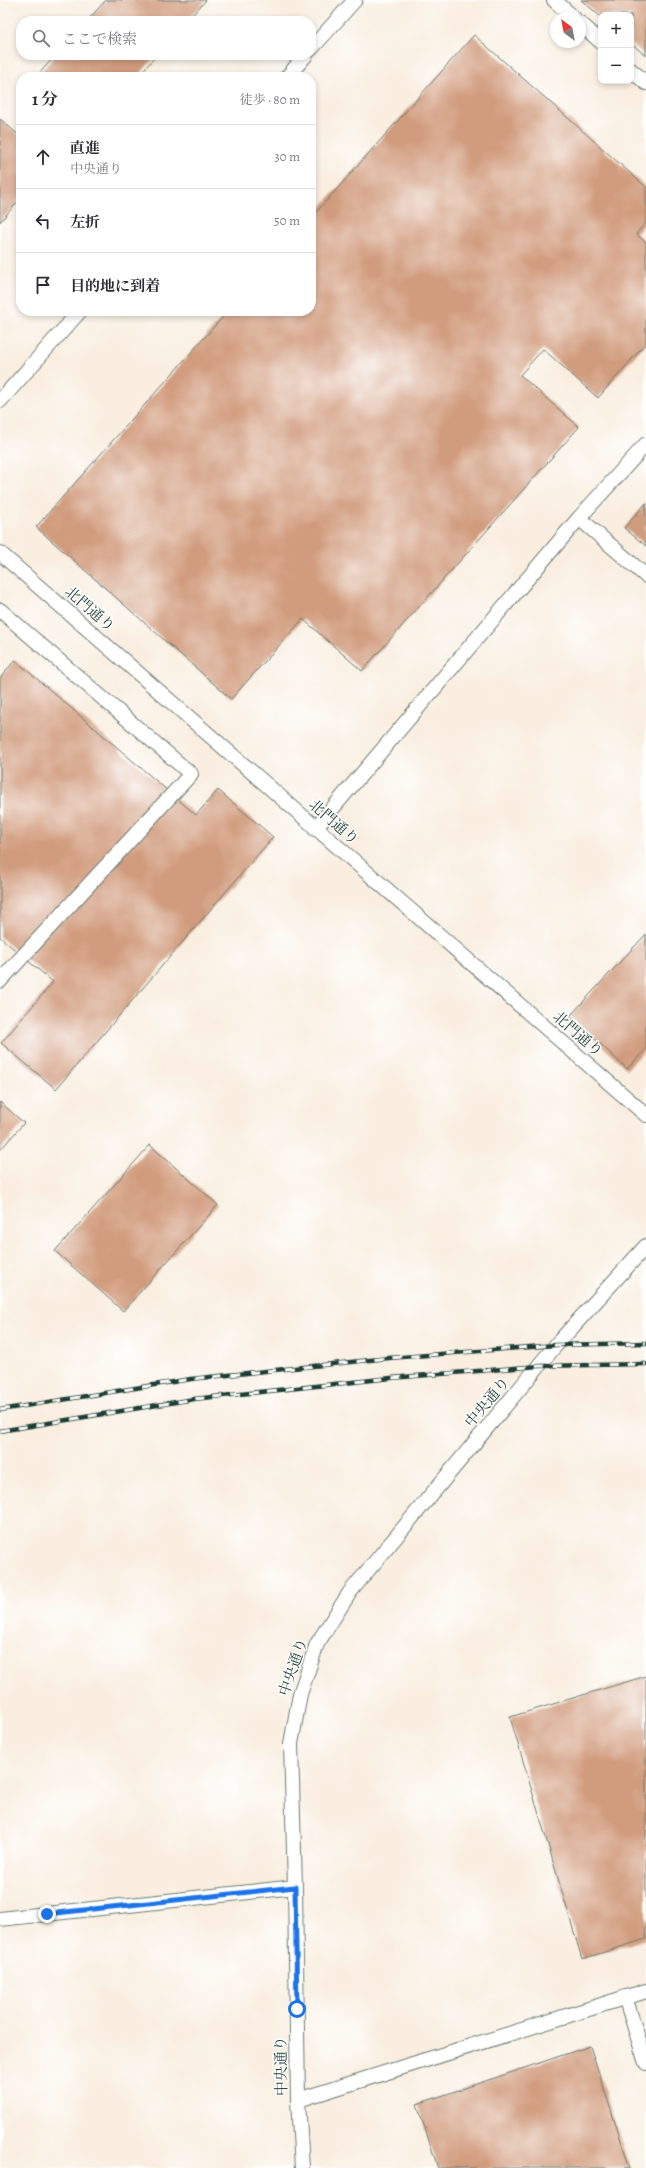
<!DOCTYPE html>
<html lang="ja">
<head>
<meta charset="utf-8">
<style>
  :root { --surface:#fff; --page:#f2f2f3; --text:#2b2b33; --muted:#7c7c81; --line:#e1e1e2 }
  body { margin:0; font-family:Alegreya,"Noto Serif JP",serif; background:var(--page); color:var(--text) }
  .controls { position:absolute; right:12px; top:12px; display:grid; overflow:hidden; border-radius:8px; box-shadow:0 2px 6px #0003 }
  .controls button { width:36px; height:36px; display:grid; place-items:center; padding:0; border:0; border-bottom:1px solid var(--line); background:var(--surface); color:var(--text); font:20px sans-serif }
  .compass { position:absolute; left:550px; top:12px; width:36px; height:36px; border-radius:50%; background:var(--surface); box-shadow:0 2px 6px #0003; rotate:328deg }
  .stop { position:absolute; width:12px; height:12px; margin:-9px; border:3px solid #1a73e8; border-radius:50%; background:#fff }
  .stop.end { background:#1a73e8; border-color:#fff; box-shadow:0 1px 4px #0008 }
  .list { margin:0; padding:0; list-style:none }
  h2 { display:flex; justify-content:space-between; align-items:center; height:52px; margin:0; padding:0 16px; font-size:17px }
  h2 small { font-size:13px; font-weight:400; color:var(--muted) }
  .list li { display:grid; grid-template-columns:26px 1fr auto; gap:12px; align-items:center; box-sizing:border-box; height:64px; padding:0 16px; border-top:1px solid var(--line) }
  .list b { display:block; font-size:15px; white-space:nowrap }
  .list p { margin:0; font-size:13px; white-space:nowrap; color:var(--muted) }
  .list em { font-size:13px; font-style:normal; color:var(--muted) }
  .icon { flex:none; width:22px; height:22px; fill:none; stroke:currentColor; stroke-width:2; stroke-linecap:round; stroke-linejoin:round }
  .map { position:relative; flex:none; width:646px; height:2168px; overflow:hidden }
  .search { position:absolute; background:var(--surface); box-shadow:0 2px 6px #0003; left:16px; top:16px; width:300px; height:44px; display:flex; align-items:center; gap:10px; box-sizing:border-box; padding:0 14px; border-radius:16px; color:var(--muted); font-size:15px }
  .panel { position:absolute; background:var(--surface); box-shadow:0 2px 6px #0003; left:16px; top:72px; width:300px; height:244px; border-radius:16px }
  .map>svg:first-child { display:block }
  .building { fill:#d19b7d }
  .lines { fill:none; stroke-linecap:round; stroke-linejoin:round }
  .service-casing { stroke:#6b7b70; stroke-width:16 }
  .service { stroke:#fff; stroke-width:14 }
  .rail-casing { stroke:#1f3d34; stroke-width:4.5 }
  .rail { stroke:#fff; stroke-width:3; stroke-dasharray:9; stroke-linecap:butt }
  .route { stroke:#1a73e8; stroke-width:5 }
  .labels { text-anchor:middle; stroke-width:3; stroke-linejoin:round; paint-order:stroke }
  .street-label { font-size:15px; fill:#1f3d34; stroke:#fff }
</style>
</head>
<body>
<div class="map">
<svg width="646" height="2168" viewBox="0 0 646 2168">
  <rect width="100%" height="100%" fill="#fff"/>
  <filter id="ink" filterUnits="userSpaceOnUse"><feTurbulence type="fractalNoise" baseFrequency=".025" numOctaves="2"/><feDisplacementMap in="SourceGraphic" scale="8" xChannelSelector="R" yChannelSelector="G"/><feConvolveMatrix kernelMatrix="1 2 1 2 8 2 1 2 1" color-interpolation-filters="sRGB"/></filter>
  <filter id="wash" filterUnits="userSpaceOnUse"><feTurbulence type="fractalNoise" baseFrequency=".012" numOctaves="4" result="noise"/><feDisplacementMap in="SourceGraphic" scale="16" xChannelSelector="R" yChannelSelector="G"/><feGaussianBlur stdDeviation="0.9" result="paint"/><feColorMatrix in="noise" values="0 0 0 0 0 0 0 0 0 0 0 0 0 0 0 0 0 1.4 0 .05"/><feComposite in="paint" operator="in"/></filter>
  <g filter="url(#wash)">
    <rect width="100%" height="100%" fill="#f9eee0"/>
    <g id="blocks">
      <!-- building -->
      <path class="building" d="M106,0H206L187,21H87Z
        M581,0H646V56L631,43V15H601V17Z
        M474,35L646,187V223L636,234L646,242V343L598,398L543,349L520,375L579,427L362,671L303,619L231,699L36,527L228,311H311V218Z
        M56,55H157L137,77H36Z
        M0,119L21,137V198L0,222Z
        M646,503V546L624,528Z
        M15,660L196,815L218,790L273,837L56,1089L1,1043L53,982L0,937V678Z
        M646,934V1049L627,1069L570,1016Z
        M0,1102L24,1123L0,1150Z
        M150,1145L218,1205L123,1311L55,1251Z
        M646,1676V1939L582,1959L510,1717Z
        M590,2046L630,2168H438L417,2104Z"/>
    </g>
  </g>
  <g filter="url(#ink)">
    <use href="#blocks" fill-opacity="0" stroke="#6b7b70" stroke-width="1"/>
    <g class="lines">
      <!-- service casing -->
      <g class="service-casing">
        <path id="service" d="M554,0L574,18
          M580,23L601,42
          M311,49L355,0
          M631,70L646,83
          M287,77L306,55
          M0,401L80,311
          M579,518L646,576
          M0,553L646,1115
          M0,610L191,774L0,981
          M315,829L579,518L646,444
          M0,1919L295,1887
          M625,1997L646,2063
          M298,2100L646,1991
          M302,2168L298,2100L295,1887L291,1744L300,1694L317,1644L350,1592L556,1345L646,1246"/>
      </g>
      <!-- service -->
      <use href="#service" class="service"/>
      <!-- rail casing -->
      <g class="rail-casing">
        <path id="rail" d="M0,1410L191,1379L389,1358L556,1345L646,1343
          M0,1431L194,1399L391,1378L539,1366L646,1364"/>
      </g>
      <!-- rail -->
      <use href="#rail" class="rail"/>
    </g>
  </g>
  <g class="lines" filter="url(#ink)">
    <!-- route -->
    <path class="route" d="M47,1914L295,1887L297,2009"/>
  </g>
  <g class="labels">
    <!-- street labels -->
    <g class="street-label">
      <text transform="translate(90 609) rotate(41)" y="5">北門通り</text>
      <text transform="translate(334 822) rotate(41)" y="5">北門通り</text>
      <text transform="translate(578 1034) rotate(41)" y="5">北門通り</text>
      <text transform="translate(487 1402) rotate(-50)" y="5">中央通り</text>
      <text transform="translate(293 1667) rotate(-71)" y="5">中央通り</text>
      <text transform="translate(281 2066) rotate(-91)" y="5">中央通り</text>
    </g>
  </g>
</svg>
<div class="controls">
<button>+</button>
<button>−</button>
</div>
<svg class="compass" viewBox="-18 -18 36 36"><path d="M0-13l5 13h-10z" fill="#e53935"/><path d="M0 13l5-13h-10z" fill="#7c7c81"/></svg>
<div class="stop" style="left:297px;top:2009px"></div>
<div class="stop end" style="left:47px;top:1914px"></div>
<div class="search"><svg class="icon" aria-label="search" viewBox="0 0 24 24"><circle cx="10" cy="10" r="6"/><path d="M15 15l6 6"/></svg>ここで検索</div>
<section class="panel">
<h2>1 分<small>徒歩 · 80 m</small></h2>
<ul class="list">
<li><svg class="icon" aria-label="ahead" viewBox="0 0 24 24"><path d="M12 20V5M6 11l6-6 6 6"/></svg><div><b>直進</b><p>中央通り</p></div><em>30 m</em></li>
<li><svg class="icon" aria-label="left" viewBox="0 0 24 24"><path d="M17 20v-9H6M10 6l-5 5 5 5"/></svg><div><b>左折</b></div><em>50 m</em></li>
<li><svg class="icon" aria-label="arrive" viewBox="0 0 24 24"><path d="M6 21V4h12l-3 4 3 4H6"/></svg><div><b>目的地に到着</b></div></li>
</ul>
</section>
</div>
</body>
</html>
